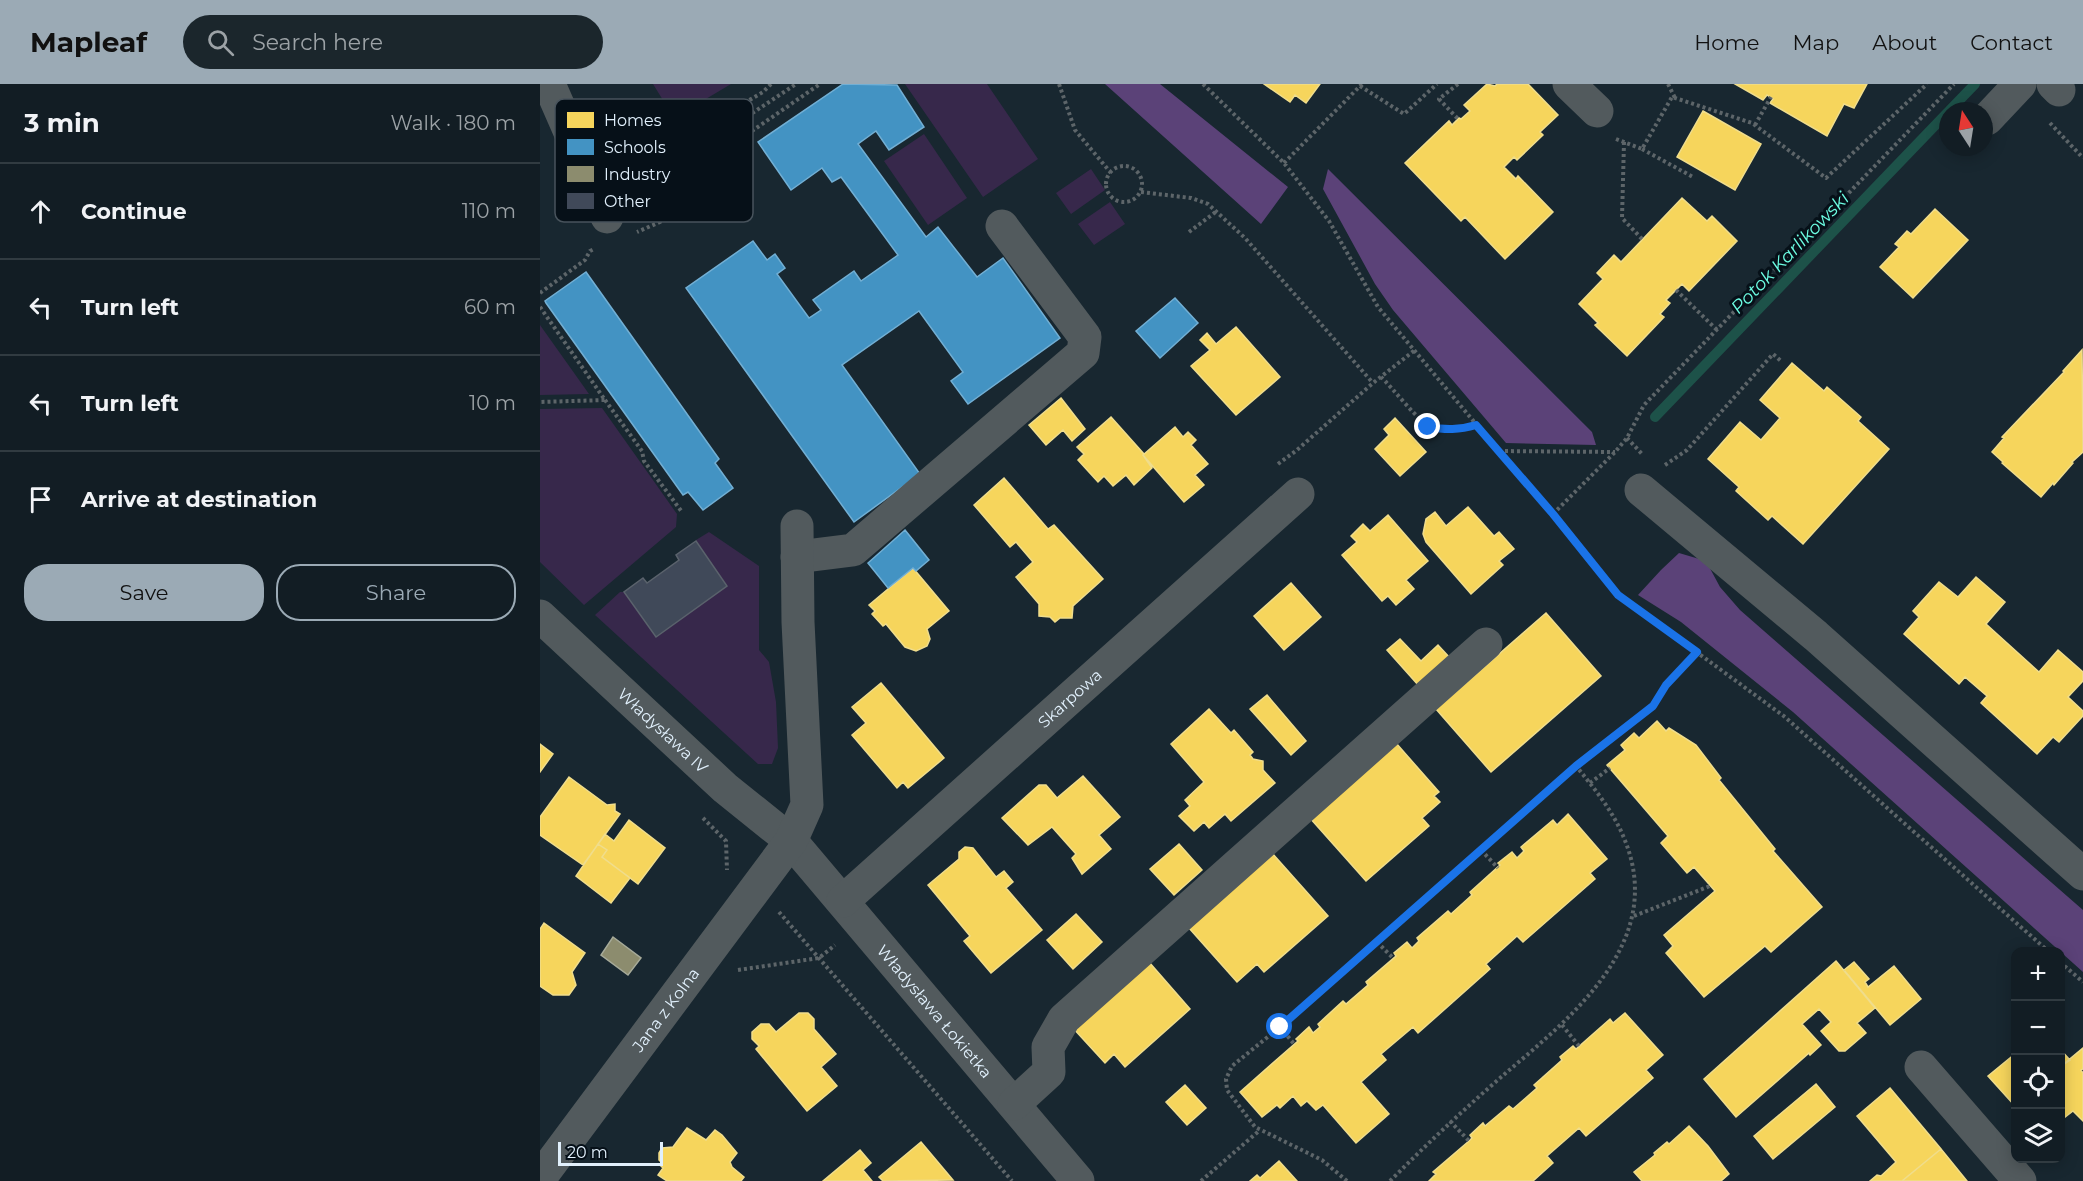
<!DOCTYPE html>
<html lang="en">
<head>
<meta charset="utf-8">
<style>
  :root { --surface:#121d24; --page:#1b262c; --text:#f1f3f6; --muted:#9ca2a6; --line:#313b41; --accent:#9baab5 }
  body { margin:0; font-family:Montserrat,sans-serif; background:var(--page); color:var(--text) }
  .controls { position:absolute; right:18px; bottom:18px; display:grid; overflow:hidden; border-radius:12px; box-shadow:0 3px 15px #0003 }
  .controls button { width:54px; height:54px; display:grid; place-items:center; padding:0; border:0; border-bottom:2px solid var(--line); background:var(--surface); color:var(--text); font:30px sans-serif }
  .compass { position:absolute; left:1399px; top:18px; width:54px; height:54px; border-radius:50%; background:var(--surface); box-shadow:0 3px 15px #0003; rotate:348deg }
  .scale { position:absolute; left:18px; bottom:15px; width:105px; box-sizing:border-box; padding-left:6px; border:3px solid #e1f0fc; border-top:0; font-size:16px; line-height:21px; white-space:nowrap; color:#e1f0fc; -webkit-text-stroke:4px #061018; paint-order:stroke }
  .stop { position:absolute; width:18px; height:18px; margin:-14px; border:4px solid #1a73e8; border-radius:50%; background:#fff }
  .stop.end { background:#1a73e8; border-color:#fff; box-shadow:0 2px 6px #0008 }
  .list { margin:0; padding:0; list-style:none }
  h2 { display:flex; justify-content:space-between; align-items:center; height:78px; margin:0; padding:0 24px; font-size:26px }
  h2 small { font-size:20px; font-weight:400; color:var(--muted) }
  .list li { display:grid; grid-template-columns:39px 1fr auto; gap:18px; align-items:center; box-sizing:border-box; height:96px; padding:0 24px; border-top:2px solid var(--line) }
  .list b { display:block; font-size:22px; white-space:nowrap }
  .list em { font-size:20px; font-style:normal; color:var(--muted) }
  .actions { display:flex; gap:12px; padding:18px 24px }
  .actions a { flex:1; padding:14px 0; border:2px solid var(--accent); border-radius:24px; text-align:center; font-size:21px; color:var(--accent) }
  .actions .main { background:var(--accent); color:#111 }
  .icon { flex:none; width:33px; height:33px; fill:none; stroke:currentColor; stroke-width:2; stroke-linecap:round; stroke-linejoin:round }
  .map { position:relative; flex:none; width:1543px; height:1097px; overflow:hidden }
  header { display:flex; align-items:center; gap:36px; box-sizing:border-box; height:84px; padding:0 30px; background:var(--accent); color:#111 }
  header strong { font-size:28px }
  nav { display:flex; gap:33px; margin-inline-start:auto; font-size:21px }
  .search { width:420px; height:54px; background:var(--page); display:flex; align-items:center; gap:15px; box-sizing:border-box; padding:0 21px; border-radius:33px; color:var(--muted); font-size:22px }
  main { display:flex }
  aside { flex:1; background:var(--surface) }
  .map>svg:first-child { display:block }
  .green { fill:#37284b }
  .forest { fill:#5b4278 }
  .homes { fill:#f6d55c; stroke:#f0dd8c; stroke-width:1.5 }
  .schools { fill:#4393c3; stroke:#72afd4; stroke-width:1.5 }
  .industry { fill:#8c8c6e; stroke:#a6aa99; stroke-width:1.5 }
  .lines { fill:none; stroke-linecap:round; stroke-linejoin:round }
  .stream { stroke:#1d5249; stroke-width:10 }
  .building { fill:#404959; stroke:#5a626c; stroke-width:1.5 }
  .path { stroke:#5d6569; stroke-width:4; stroke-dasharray:3 3; stroke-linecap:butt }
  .minor { stroke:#525a5d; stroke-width:33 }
  .route { stroke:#1a73e8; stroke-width:8 }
  .labels { text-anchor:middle; stroke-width:6; stroke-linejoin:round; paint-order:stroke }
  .street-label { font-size:16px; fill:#e1f0fc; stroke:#061018 }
  .water-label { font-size:18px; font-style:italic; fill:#6dfee4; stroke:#061018 }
  .key { fill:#061018; stroke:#48535c; stroke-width:1.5 }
  .key-label { font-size:16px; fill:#e1f0fc }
</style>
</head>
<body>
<header>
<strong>Mapleaf</strong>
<div class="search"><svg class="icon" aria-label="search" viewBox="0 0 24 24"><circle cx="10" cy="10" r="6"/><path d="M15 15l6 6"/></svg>Search here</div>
<nav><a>Home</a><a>Map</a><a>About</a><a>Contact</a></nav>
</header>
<main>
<aside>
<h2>3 min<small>Walk · 180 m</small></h2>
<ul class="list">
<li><svg class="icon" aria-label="ahead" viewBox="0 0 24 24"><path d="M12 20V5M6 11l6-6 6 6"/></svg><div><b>Continue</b></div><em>110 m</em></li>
<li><svg class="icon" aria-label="left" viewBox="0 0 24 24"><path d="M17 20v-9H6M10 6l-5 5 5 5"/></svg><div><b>Turn left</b></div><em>60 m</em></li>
<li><svg class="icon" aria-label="left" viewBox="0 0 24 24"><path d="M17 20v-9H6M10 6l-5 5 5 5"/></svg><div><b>Turn left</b></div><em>10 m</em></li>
<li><svg class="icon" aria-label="arrive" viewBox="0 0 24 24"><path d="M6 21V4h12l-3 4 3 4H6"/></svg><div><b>Arrive at destination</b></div></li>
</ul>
<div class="actions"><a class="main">Save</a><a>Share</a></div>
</aside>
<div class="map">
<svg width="1543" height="1097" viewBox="0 0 1543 1097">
  <rect width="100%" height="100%" fill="#182730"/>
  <!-- green -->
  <path class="green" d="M113,0H191L134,34Z
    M365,0H447L498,75L443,113Z
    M384,50L427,114L388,141L344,77Z
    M551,85L565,106L531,130L516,109Z
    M570,118L585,140L554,161L538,140Z
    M0,241L49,310L0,311Z
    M62,324L137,430L136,443L44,521L0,478V325Z
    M169,448L219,482V566L229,578L236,618L238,664L232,680H218L55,531L80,508H84L116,553L187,502L156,456Z"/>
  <!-- forest -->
  <path class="forest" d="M565,0H620L748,103L721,140Z
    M788,85L1052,348L1056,361L966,359L853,226L835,200L783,105Z
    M1139,469L1166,477L1180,503L1200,526L1543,826V888L1253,628L1141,538L1098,511L1121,486Z"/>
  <!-- homes -->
  <path class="homes" d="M724,0H780L766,19L755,11L750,18Z
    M947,0L955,2L957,0H988L1018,31L1000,48L1003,51L977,76L974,73L964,83L976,95L978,92L1013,128L965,175L925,133L921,137L865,79L909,37L912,41L919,34L921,35L930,27L924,21Z
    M1195,0H1327L1314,24L1304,20L1287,52L1230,19L1233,15L1227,11L1223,16Z
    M1163,27L1221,60L1195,106L1137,73Z
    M1142,114L1167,137L1172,132L1197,157L1149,207L1142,200L1126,216L1130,219L1120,230L1124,233L1087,272L1055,241L1058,239L1039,220L1063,195L1057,189L1074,171L1081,178Z
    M1395,125L1428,156L1373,214L1340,183L1359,163L1355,160L1367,147L1371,150Z
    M696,243L740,293L696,331L651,282L670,266L660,256L667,249L676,260Z
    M1542,266L1543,368L1532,378L1533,379L1514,401L1513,399L1501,413L1462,379L1463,378L1452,368L1464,354L1462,353L1524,288L1523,287Z
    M1252,279L1284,307L1287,303L1321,333L1318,337L1349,365L1263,460L1232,432L1228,436L1196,407L1199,403L1168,375L1200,338L1221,356L1240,334L1220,316Z
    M521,314L545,345L532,357L523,346L506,361L489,341Z
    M571,333L604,370L603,371L612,384L594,401L586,391L573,402L564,392L558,398L538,376L544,370L537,363Z
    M855,334L886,368L860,392L835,365L849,351L844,345Z
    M635,343L643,353L648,348L656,356L651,361L668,380L655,391L664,401L644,418L603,371Z
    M464,394L508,445L514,441L563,495L533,522L532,534H520L515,538L510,533L499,532V520L476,493L493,478L476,458L470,463L434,421Z
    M928,423L954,452L959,448L974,465L959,477L963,481L931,510L886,458L883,450L886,435L895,428L906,442Z
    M848,431L888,477L866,496L874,505L856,521L848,512L842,517L802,471L817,458L811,452L823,440L830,447Z
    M373,484L409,527L387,545L390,555L387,562L376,567L365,563L346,540L343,542L332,530L335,527L329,521Z
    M1436,493L1465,518L1446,540L1499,588L1518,566L1543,588V597L1528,613L1543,627V632L1519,658L1513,653L1497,670L1441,619L1447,612L1425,593L1419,600L1364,550L1379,533L1373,527L1399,498L1418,513Z
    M751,499L781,533L744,566L714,532Z
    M1006,529L1061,592L951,688L896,625Z
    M860,555L881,577L898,561L910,574L879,602L847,566Z
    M341,599L404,674L368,704L363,698L357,704L312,651L326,639L312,623Z
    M727,611L766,657L751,671L710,625Z
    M669,625L691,649L694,646L713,668L710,671L713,675L723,677V686L735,699L691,737L685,730L669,744L664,738L654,747L639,732L650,722L645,716L664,698L631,660Z
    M1117,637L1126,647L1129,644L1156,661L1181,694L1179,696L1235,765L1233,767L1282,823L1231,868L1225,862L1164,913L1126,869L1133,862L1124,851L1175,807L1154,783L1147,789L1121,759L1128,752L1067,681L1085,666L1081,661L1094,649L1099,654Z
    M856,659L899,708L894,712L900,718L882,734L889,742L826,797L770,734Z
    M0,660L13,670L0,688Z
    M543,692L580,733L559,751L571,765L542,790L532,774L536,770L512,743L488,761L462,734L499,701H506L517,714Z
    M29,693L67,721L75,720V727L80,730L43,781L0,751V733Z
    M1028,730L1067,775L1050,789L1055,795L983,858L977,852L946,880L950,885L878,949L873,943L841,970L846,976L821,998L849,1030L816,1059L783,1021L776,1026L767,1017L761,1022L753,1012L740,1024L737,1021L722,1033L700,1008L758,957L756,955L769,943L773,949L780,943L778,940L803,917L806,920L828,901L826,898L856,872L854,869L867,858L872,864L879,857L877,854L908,827L911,830L932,811L930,808L960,781L958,779L972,768L977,774L984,767L981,763L1013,736L1017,741Z
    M89,736L125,764L98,800L62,773L67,766L58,760L65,750L74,757Z
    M58,760L67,766L62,773L90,794L71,819L36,792Z
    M639,760L662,786L634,811L610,785Z
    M425,763L433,764L456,793L464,787L473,798L466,804L502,846L451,889L424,857L430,852L388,801L419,775V768Z
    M732,769L788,832L724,888L717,880L697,898L649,844Z
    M536,830L562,858L533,885L507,856Z
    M4,839L45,869L32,888L36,901L29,911H13L0,902V845Z
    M1296,877L1335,924L1317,939L1326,949L1305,967H1299L1281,947L1291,938L1279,925L1262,940L1281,961L1270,971L1269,969L1196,1033L1164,995Z
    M609,878L650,925L585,983L574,970L565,979L533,944Z
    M1314,878L1329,895L1325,898L1328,903L1354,882L1381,915L1350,941L1304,886Z
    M259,929H268L274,935V945L296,970L281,983L297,1002L267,1027L216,965L219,962L212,955V948L221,940H229L236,948Z
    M1085,929L1123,971L1106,986L1113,994L1046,1052L1039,1044L1007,1072L1013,1079L993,1097H889L896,1090L893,1088L929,1057L932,1054L930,1051L943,1039L945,1042L969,1022L973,1025L997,1004L994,1001L1022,976L1020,973L1033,962L1036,965L1070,935L1073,939Z
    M1543,964V985L1541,986L1543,989V1037L1533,1027L1520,1037V983Z
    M1520,965L1530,976L1520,983Z
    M1476,969V1022H1475L1448,992Z
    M1276,1000L1295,1023L1233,1075L1214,1052Z
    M645,1001L666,1024L647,1041L626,1018Z
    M1350,1004L1401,1065L1362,1097H1330L1337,1091L1341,1092L1356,1078L1317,1032Z
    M1149,1042L1168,1062L1189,1090L1181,1097H1102L1094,1088L1115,1071L1114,1069L1127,1058L1129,1060Z
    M147,1044L166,1056L175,1046L182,1051L197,1069L190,1078L192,1083L204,1093L201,1097H127L118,1091L123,1084L120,1081L121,1078L119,1076V1069L122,1064L133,1063Z
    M381,1058L413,1096L343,1097L339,1093Z
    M1401,1065L1427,1097H1362Z
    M320,1066L331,1079L323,1086L332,1097H283Z
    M739,1077L757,1097H710L717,1091L720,1094Z"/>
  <!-- schools -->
  <path class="schools" d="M303,0L357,1L384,43L349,66L336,47L318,60L386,153L398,143L437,193L463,174L520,254L428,320L411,297L423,288L379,227L302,281L380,390L314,438L146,204L213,157L227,176L235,170L245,184L237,190L269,234L281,226L273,216L314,187L321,197L358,171L301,93L292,98L282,84L251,106L218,58Z
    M46,188L179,375L175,379L193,404L163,426L148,408L143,411L6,219L5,217Z
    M635,214L658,239L620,274L596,247Z
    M365,446L389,476L376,487L373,484L348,504L328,479Z"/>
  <!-- industry -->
  <path class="industry" d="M73,853L101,874L88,891L61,871Z"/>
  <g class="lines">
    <!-- stream -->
    <path class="stream" d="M1409,27L1435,0
      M1115,333L1408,28"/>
  </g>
  <!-- building -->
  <path class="building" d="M156,457L187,502L116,553L84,508L103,494L107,499L139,476L136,471Z"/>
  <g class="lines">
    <!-- path -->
    <path class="path" d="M231,0L223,8L191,27L199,38L256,0
      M519,0L535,46L571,89
      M663,0L744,79L789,137L838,223L1079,511L1245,633L1509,868
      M918,0L899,15L918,35
      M1128,0L1135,14
      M820,2L864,30L897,0
      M1510,39L1543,74
      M1215,41L1231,13
      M65,42L79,47L120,138L97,148
      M1076,55L1102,65L1132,13L1212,39L1286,94L1387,0
      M1084,58L1082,134L1102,155
      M1102,65L1153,93
      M744,79L822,0
      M566 100a18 18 0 1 1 36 0a18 18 0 1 1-36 0Z
      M601,108L651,114L668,120L705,154L833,299
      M118,112L280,0
      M649,148L677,127
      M1136,206L1177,246
      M0,209L45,176L50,167L54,165
      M0,223L65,316L0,318
      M841,293C851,302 880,339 890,343C905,349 921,345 936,341
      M65,316L102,367L104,377L142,428
      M1087,354L1103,371
      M959,367L1075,368
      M738,380L757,366L833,299L875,266
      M1125,381L1147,366L1233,270L1241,277
      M1013,430L1075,368L1087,354L1104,321L1414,0
      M1050,699L1070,684
      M163,734L186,757L187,786
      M941,766L958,784
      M239,828L472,1097
      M1094,832L1170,802
      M837,858L853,874
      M1520,878L1543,898
      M198,886L279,874L295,861
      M1022,941L1039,962
      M740,943L754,960
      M910,1037L929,1057
      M661,1097L720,1046
      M807,1097L782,1076L715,1043L687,1006L686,995L692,982L740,943L1036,682L1113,622L1126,601L1157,568
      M850,1097C886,1061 922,1027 960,994C1030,934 1128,859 1084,754C1073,727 1054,704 1036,682"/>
    <!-- minor -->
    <g class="minor">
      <path d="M9,0L67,133"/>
      <path d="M1029,0L1057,27"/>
      <path d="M1513,0L1519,6"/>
      <path d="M1447,35L1480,0"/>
      <path d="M1101,406L1276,552L1543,790"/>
      <path d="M257,473L313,466L543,269L545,253L462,142"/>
      <path id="s1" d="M0,532L185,704L251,757L538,1097"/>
      <path id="s2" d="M303,817L758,410"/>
      <path d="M1381,983L1480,1097"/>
      <path d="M474,1020L509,988L508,963L524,935L946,560"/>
      <path id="s3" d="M0,1094L251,757L267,721L258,538L257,442"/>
    </g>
  </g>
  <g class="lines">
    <!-- route -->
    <path class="route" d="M740,943L1036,682L1113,622L1126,601L1157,568L1078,511L1013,430L936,341C919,346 906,346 888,343"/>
  </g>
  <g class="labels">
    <!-- street labels -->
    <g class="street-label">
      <text dy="6" stroke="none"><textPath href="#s2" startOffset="304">Skarpowa</textPath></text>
      <text dy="6" stroke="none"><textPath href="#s1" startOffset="168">Władysława IV</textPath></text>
      <text dy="6" stroke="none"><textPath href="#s3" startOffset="210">Jana z Kolna</textPath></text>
      <text dy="6" stroke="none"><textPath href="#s1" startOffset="560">Władysława Łokietka</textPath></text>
    </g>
    <!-- water labels -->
    <g class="water-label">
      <text transform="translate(1250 169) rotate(-46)" y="6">Potok Karlikowski</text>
    </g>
  </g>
  <!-- legend -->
  <rect x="15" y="15" width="198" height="123" rx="9" class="key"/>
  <rect x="27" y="28" width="27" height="16" fill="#f6d55c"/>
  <rect x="27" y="55" width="27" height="16" fill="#4393c3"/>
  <rect x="27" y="82" width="27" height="16" fill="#8c8c6e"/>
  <rect x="27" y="109" width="27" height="16" fill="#404959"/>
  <g class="key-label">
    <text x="64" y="42">Homes</text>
    <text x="64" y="69">Schools</text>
    <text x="64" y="96">Industry</text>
    <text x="64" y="123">Other</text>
  </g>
</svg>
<div class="controls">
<button>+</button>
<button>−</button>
<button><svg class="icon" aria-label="locate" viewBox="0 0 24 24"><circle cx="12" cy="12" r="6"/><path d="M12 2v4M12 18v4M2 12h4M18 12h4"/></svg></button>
<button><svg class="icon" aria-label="layers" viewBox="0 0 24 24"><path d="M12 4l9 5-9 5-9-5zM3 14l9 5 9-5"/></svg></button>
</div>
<svg class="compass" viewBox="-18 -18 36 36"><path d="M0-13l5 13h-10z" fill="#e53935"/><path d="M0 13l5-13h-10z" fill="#9ca2a6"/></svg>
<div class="scale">20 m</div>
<div class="stop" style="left:740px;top:943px"></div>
<div class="stop end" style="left:888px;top:343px"></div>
</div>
</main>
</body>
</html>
